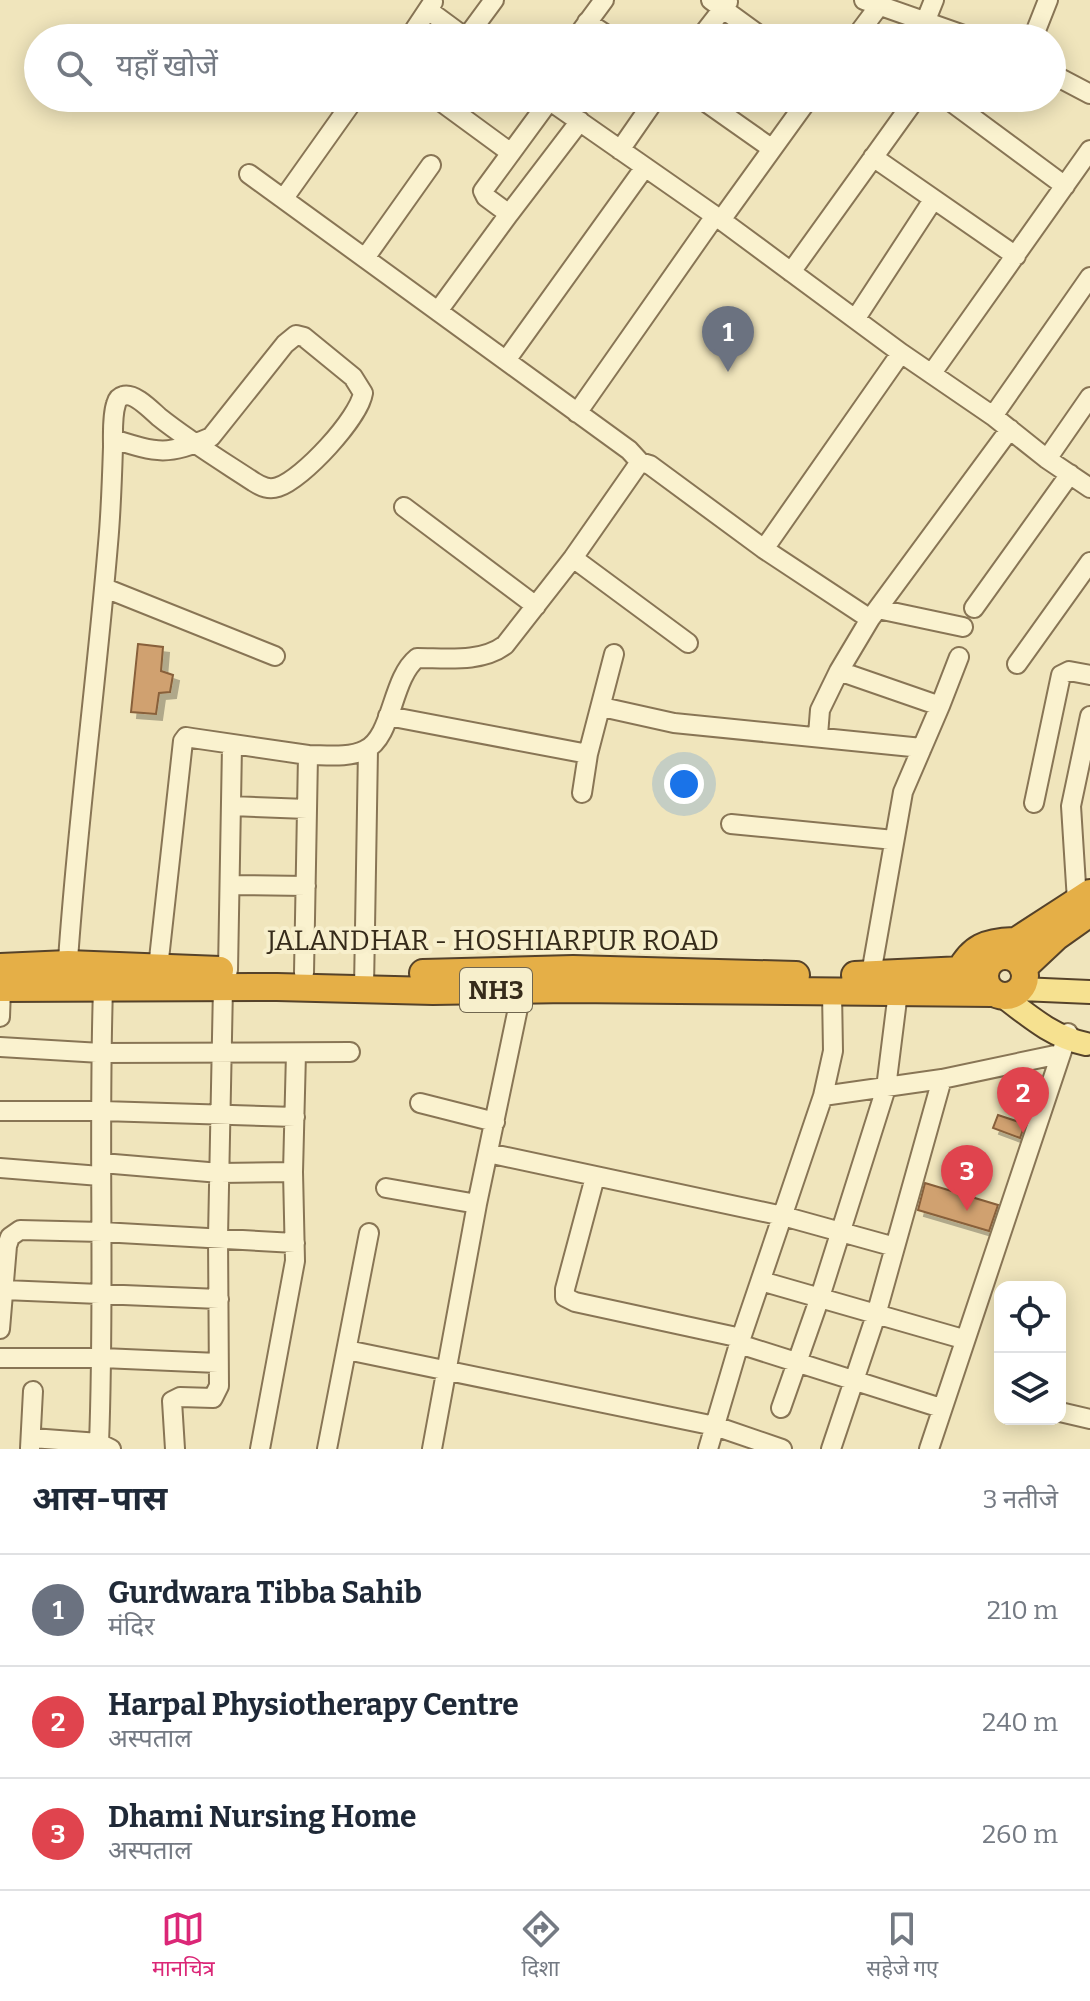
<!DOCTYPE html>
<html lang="hi">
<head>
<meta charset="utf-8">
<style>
  :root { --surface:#fff; --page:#f6f6f7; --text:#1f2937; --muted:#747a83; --line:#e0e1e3; --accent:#db2777 }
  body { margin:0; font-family:Bitter,"Noto Sans Devanagari",serif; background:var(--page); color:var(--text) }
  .controls { position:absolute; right:24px; bottom:24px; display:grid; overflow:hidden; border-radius:16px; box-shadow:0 4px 20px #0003 }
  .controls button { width:72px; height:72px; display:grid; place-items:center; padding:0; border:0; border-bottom:2px solid var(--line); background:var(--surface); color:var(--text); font:40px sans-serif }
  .you { position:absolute; left:684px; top:784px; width:28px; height:28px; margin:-20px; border:6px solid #fff; border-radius:50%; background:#1a73e8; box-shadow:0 0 0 12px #1a73e833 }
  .badge { display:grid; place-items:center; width:52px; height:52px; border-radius:50%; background:var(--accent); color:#fff; font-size:26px; font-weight:700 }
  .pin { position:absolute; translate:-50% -66px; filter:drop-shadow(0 2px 4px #0008) }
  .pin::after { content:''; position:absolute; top:42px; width:28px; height:24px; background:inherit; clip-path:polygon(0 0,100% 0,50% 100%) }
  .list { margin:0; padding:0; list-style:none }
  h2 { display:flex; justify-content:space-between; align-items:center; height:104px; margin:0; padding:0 32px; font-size:34px }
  h2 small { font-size:26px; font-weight:400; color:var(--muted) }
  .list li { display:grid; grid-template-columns:52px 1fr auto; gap:24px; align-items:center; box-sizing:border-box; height:112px; padding:0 32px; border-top:2px solid var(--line) }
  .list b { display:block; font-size:30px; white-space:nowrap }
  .list p { margin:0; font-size:26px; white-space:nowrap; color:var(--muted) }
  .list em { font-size:26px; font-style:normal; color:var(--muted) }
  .icon { flex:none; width:44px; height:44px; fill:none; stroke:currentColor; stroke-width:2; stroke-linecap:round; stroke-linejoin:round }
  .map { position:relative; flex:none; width:1090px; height:1449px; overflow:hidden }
  .search { position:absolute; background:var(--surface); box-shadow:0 4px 20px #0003; left:24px; right:24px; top:24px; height:88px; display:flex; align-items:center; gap:20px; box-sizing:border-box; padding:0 28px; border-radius:44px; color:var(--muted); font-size:30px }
  .sheet { height:440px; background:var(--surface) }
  nav { display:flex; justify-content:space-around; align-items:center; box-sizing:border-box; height:112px; border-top:2px solid var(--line); background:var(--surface); font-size:22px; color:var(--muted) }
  nav a { display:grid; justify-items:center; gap:4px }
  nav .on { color:var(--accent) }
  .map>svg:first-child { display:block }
  .building { fill:#d0a170; stroke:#88603a; stroke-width:2; filter:url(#shadow) }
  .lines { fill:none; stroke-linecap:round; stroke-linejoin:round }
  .minor-casing { stroke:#887555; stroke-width:22 }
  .major-casing { stroke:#55422a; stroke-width:26 }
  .highway-casing { stroke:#55422a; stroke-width:30 }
  .minor { stroke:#faf2cf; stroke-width:18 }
  .major { stroke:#f6e190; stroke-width:22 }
  .highway { stroke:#e5af47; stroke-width:26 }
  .labels { text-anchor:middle; stroke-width:8; stroke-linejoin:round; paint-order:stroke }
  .shield { fill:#f7efcc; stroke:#70664f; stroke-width:2 }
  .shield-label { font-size:26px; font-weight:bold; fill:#362b1a }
  .street-label { font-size:28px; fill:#362b1a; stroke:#f7efcc }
</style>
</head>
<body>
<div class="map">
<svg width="1090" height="1449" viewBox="0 0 1090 1449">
  <defs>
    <filter id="shadow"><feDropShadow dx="6" dy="6" stdDeviation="0" flood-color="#0004"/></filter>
  </defs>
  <rect width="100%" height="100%" fill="#f0e5bc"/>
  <!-- building -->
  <path class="building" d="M138,644L163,647L161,671L173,675L170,692L159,693L156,714L131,712Z
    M998,1115L1025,1124L1020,1138L993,1128Z
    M925,1183L998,1205L989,1231L918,1210Z"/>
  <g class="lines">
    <!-- minor casing -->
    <g class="minor-casing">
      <path id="minor" d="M711,0L763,38
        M864,0L972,38
        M428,10L466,38
        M926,20L934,0
        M587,22L611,38
        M409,38L433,2
        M466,38L494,0
        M576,38L604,0
        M700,38L728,2
        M855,38L879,6
        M1033,38L1048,0
        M1052,74L1090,94
        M436,98L511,153
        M546,98L721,220
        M700,98L771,148
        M809,98L721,220L901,353L764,549L870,619L839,671L940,706L903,792L871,974
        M946,98L1065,186
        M549,101L483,191L486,197L509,214L580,121
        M620,150L656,98
        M873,157L1016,256
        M249,174L629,450L640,462
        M284,198L355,98
        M365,258L431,165
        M791,272L916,98
        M438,311L509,214
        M856,318L933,200
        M901,353L993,416L1047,459L1090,488
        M507,359L645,167
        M932,373L1090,150
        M577,413L715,216
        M993,416L1090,277
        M1047,459L1090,397
        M404,507L536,606
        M573,558L688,643
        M105,588L275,656
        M974,608L1070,474
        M878,609L963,627
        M870,619L1010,429
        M1017,664L1090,562
        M940,706L959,657
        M602,707L674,723L922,748
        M388,716L588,754
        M818,735L820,710L839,671
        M582,793L588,754L614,654
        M1034,803L1061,675L1069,671L1090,675
        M231,806L307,809
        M731,824L894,840
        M230,885L306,886
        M1077,901L1071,806L1090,716
        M158,968L183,741L186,737L192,738L308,755
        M228,970L232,746
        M304,973L308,755C326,755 349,758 365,750C393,737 391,679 417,658C446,658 481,663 505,645L573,558L640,462L650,465L764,549
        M67,975C76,831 96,688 108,544C111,512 112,479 113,447C113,434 112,416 116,404C117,400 119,397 123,396C134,392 151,410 159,417C189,441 222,461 254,482C262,487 269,490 278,487C303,479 359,418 363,393L353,377L304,337L296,335L285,344L211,437C167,456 158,453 113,439
        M364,988L368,749
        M0,1017L1,988
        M0,1047L101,1053L350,1052
        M823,1096L942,1079L1060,1054
        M420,1103L495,1122
        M0,1111H102L295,1117
        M488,1153L783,1216L895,1247
        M102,1163L220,1173L293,1172
        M0,1168L100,1176
        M595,1177L565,1289V1297L575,1302L741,1338
        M386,1188L477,1204
        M761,1281L963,1339
        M4,1290L219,1299
        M0,1329L7,1246L10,1237L20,1230L102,1232L295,1243
        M739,1344L941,1408
        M347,1350L715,1426L782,1449
        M0,1358H102L218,1363
        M781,1408L820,1297L886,1088L898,992
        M1060,1412L1090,1419
        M32,1438L99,1443L111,1449
        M99,1443C105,1291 98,1140 103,989
        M30,1448L33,1391
        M175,1449L172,1401L180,1397L213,1398L219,1386L218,1237L223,987
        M260,1449L295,1261L293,1172L296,1053
        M327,1449L369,1233
        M432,1449L477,1204L522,989
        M708,1449L739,1344L823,1096L833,1051L832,992
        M831,1449L876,1315L942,1079
        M929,1449L1068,1033"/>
    </g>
    <!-- major casing -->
    <g class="major-casing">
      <path id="major" d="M1021,989L1090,992
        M1004,997C1030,1017 1053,1037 1086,1044"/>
    </g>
    <!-- highway casing -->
    <g class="highway-casing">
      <path id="highway" d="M985 976a20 20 0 1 1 40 0a20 20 0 1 1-40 0Z
        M999,956L1016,941L1090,893
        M0,967L68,964L220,970
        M1023,968L1056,937L1087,915
        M959,972C972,947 986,942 1014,941
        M423,973L573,969L796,975
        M855,975L985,969
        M0,988L277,987L433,991L568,989L992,993"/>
    </g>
    <!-- minor -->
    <use href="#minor" class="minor"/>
    <!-- major -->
    <use href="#major" class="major"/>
    <!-- highway -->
    <use href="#highway" class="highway"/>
  </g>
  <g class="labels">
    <!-- shield labels -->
    <rect class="shield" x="460" y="968" width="72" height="44" rx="6"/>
    <g class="shield-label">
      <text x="496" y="999">NH3</text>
    </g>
    <!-- street labels -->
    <g class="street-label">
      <text x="493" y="950">JALANDHAR - HOSHIARPUR ROAD</text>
    </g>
  </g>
</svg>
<div class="controls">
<button><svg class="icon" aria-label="locate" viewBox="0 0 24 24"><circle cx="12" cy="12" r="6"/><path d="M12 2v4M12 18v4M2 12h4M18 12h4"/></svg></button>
<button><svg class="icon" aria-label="layers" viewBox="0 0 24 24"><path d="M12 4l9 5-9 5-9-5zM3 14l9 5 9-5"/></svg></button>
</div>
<div class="you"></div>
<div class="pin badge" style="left:728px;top:372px;background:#6b7280">1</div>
<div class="pin badge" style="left:1023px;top:1133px;background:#e0444e">2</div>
<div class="pin badge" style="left:967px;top:1211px;background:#e0444e">3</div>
<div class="search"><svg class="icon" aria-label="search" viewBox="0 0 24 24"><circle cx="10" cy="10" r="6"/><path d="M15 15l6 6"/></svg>यहाँ खोजें</div>
</div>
<section class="sheet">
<h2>आस-पास<small>3 नतीजे</small></h2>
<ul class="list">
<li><span class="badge" style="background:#6b7280">1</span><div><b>Gurdwara Tibba Sahib</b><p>मंदिर</p></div><em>210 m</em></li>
<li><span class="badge" style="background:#e0444e">2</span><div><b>Harpal Physiotherapy Centre</b><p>अस्पताल</p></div><em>240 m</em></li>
<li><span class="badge" style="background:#e0444e">3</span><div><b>Dhami Nursing Home</b><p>अस्पताल</p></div><em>260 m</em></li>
</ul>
</section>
<nav>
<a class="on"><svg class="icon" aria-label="map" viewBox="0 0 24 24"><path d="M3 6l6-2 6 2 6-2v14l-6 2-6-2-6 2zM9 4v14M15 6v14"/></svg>मानचित्र</a>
<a><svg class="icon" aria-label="directions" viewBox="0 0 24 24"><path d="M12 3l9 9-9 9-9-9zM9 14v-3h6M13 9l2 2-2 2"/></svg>दिशा</a>
<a><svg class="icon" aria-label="saved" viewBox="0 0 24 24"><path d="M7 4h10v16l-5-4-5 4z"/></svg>सहेजे गए</a>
</nav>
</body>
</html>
